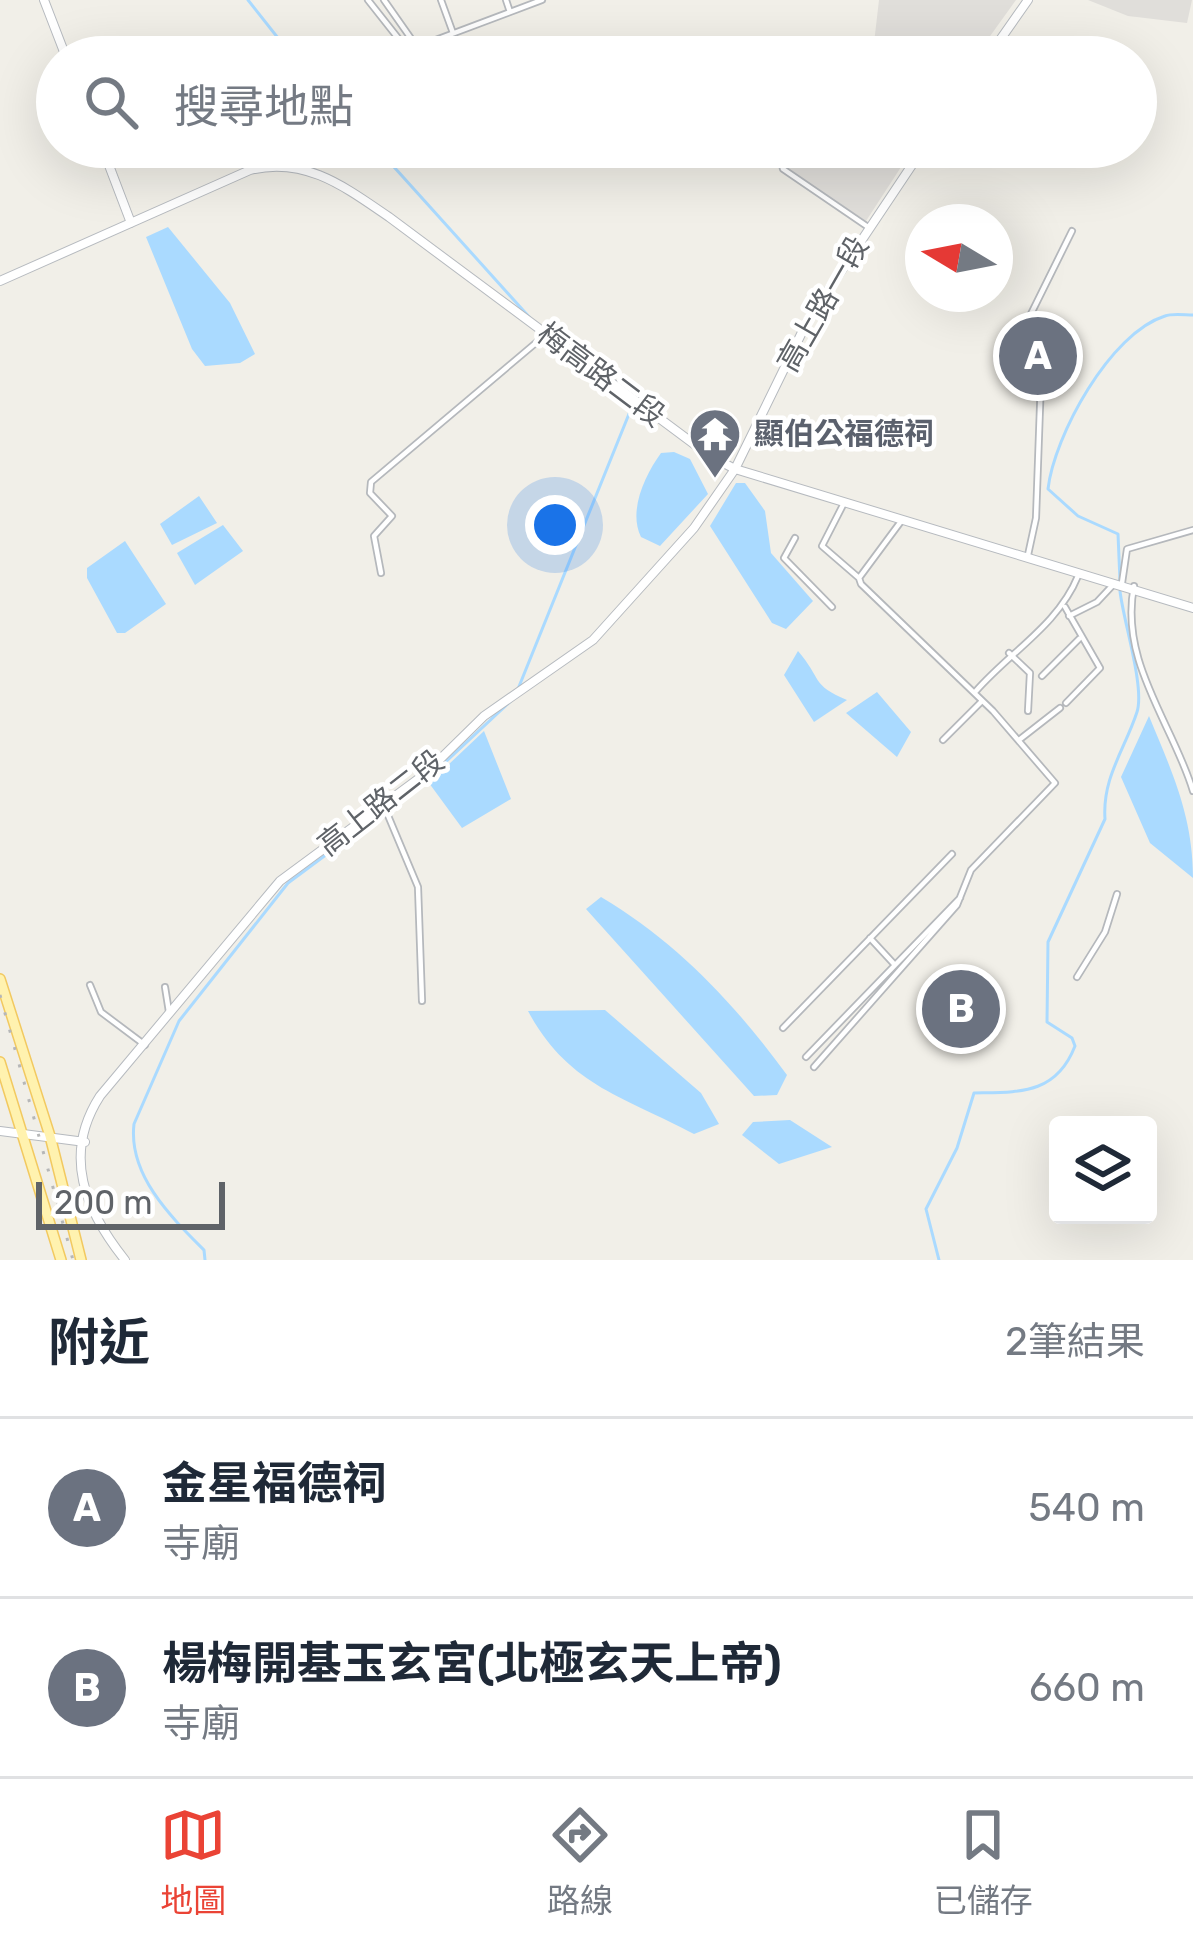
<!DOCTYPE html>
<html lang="zh-TW">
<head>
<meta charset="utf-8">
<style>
  :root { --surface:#fff; --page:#f6f6f7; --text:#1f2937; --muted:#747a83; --line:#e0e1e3; --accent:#ea4335 }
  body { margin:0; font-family:Rubik,"Noto Sans TC",sans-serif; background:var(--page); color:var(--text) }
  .controls { position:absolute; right:36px; bottom:36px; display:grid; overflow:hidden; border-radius:12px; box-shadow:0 12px 48px #0002 }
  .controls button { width:108px; height:108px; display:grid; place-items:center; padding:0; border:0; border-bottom:3px solid var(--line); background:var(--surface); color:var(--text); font:60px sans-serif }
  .compass { position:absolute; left:905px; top:204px; width:108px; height:108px; border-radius:50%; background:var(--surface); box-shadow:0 12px 48px #0002; rotate:280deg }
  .scale { position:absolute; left:36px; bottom:30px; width:189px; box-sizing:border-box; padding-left:12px; border:6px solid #5f6368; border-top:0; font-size:33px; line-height:42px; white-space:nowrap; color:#5f6368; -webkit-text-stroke:9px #fff; paint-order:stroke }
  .you { position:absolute; left:555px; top:525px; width:42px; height:42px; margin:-30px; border:9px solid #fff; border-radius:50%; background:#1a73e8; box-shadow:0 0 0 18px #1a73e833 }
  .badge { display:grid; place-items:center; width:78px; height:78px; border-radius:50%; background:var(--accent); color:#fff; font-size:39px; font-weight:700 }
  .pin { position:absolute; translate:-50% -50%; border:6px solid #fff; box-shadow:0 3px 12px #0006 }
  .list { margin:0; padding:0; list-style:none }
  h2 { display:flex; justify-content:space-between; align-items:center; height:156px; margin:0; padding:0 48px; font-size:51px }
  h2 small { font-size:39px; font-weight:400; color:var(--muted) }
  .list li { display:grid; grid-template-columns:78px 1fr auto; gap:36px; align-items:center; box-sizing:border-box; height:180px; padding:0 48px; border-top:3px solid var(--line) }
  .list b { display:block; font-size:45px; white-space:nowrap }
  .list p { margin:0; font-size:39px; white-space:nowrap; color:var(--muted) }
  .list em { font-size:39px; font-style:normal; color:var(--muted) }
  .icon { flex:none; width:66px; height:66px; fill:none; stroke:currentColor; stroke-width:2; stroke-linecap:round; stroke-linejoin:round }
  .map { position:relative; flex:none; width:1193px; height:1260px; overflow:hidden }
  .search { position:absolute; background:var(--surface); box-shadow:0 12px 48px #0002; left:36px; right:36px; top:36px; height:132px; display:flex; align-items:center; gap:30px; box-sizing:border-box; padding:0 42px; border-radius:66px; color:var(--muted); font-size:45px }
  .sheet { height:516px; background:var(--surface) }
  nav { display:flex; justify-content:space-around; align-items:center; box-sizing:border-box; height:168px; border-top:3px solid var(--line); background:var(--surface); font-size:33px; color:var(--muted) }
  nav a { display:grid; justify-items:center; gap:6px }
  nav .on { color:var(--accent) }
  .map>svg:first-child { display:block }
  .industrial { fill:#e0deda }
  .water { fill:#aadaff }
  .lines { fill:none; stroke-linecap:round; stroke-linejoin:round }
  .stream { stroke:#aadaff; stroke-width:3 }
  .street-casing { stroke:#b5b8bc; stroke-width:8 }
  .secondary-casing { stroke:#b6babf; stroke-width:10 }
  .primary-casing { stroke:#f2c960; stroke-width:12 }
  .street { stroke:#fff; stroke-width:4.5 }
  .secondary { stroke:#fff; stroke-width:8 }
  .primary { stroke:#fff2af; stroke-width:9 }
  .rail { stroke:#b6b7b8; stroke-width:3; stroke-dasharray:3 15; stroke-linecap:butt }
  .labels { text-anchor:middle; stroke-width:9; stroke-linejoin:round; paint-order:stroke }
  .street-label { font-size:30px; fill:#5f6368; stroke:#fff }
  .worship-label { font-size:30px; font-weight:bold; fill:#5b616d; stroke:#fff; text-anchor:start }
</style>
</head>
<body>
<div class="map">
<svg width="1193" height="1260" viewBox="0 0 1193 1260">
  <rect width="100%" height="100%" fill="#f1efe8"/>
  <!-- industrial -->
  <path class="industrial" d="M879,0H1016L975,57H860L874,43Z
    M1088,0H1192L1187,23L1128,16Z
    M782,147H914L866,221L786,168Z"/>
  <!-- water -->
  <path class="water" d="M168,227L230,303L255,354L240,363L205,366L192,349L146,237Z
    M674,452L690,459L708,494L660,546L641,537C628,511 645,475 661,453Z
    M736,483H745L765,511L771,553L813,601L786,629L772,623L710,526Z
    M199,496L217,523L172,545L160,524Z
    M223,525L243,551L195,585L177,553Z
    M125,541L166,604L125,633H117L87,578V568Z
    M798,651C822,679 811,685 847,700L814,722L784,675Z
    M877,692L911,732L897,757L846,713Z
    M1149,716C1172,772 1193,816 1193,878L1150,843L1121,777Z
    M484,731L511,799L462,828L429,783Z
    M601,897C678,943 734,1003 787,1075L777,1095L754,1096L586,909Z
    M605,1010L701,1093L719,1124L694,1134C625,1097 568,1086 528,1011Z
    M790,1120L832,1147L779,1164L742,1135L753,1122Z"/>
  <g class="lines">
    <!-- stream -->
    <path class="stream" d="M248,0L293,57
      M376,147L531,319
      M537,333L588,370
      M1120,581L1118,534L1078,516L1048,489C1054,436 1110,333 1165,316C1172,313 1185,315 1193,315
      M518,689L633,404
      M205,1260L204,1250C171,1217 128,1175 134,1124L179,1021L288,883L424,782L514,698
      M939,1260L926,1209L957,1148L974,1093C1019,1092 1056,1095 1075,1046L1072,1038L1047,1022L1048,942L1105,819C1102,778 1125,749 1137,712C1145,687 1123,620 1120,591"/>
    <!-- street casing -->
    <g class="street-casing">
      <path id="street" d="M368,0L413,57
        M384,0L417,47L542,0
        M441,0L453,33
        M506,0L510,12
        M778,147L783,169L868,227
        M843,505L822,546L859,578
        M795,538L784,558L832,607
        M1028,555L1036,518L1041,379L1026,370L1024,328L1072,231
        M381,573L374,536L392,516L370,493L371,482L544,336
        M1122,583L1127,549L1193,530
        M1134,586C1119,662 1173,724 1193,791
        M1065,607L1100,668L1066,703
        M1069,616L1097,602L1112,586
        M1009,653L1030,673L1028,711
        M1042,676L1079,639
        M976,691C1010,652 1058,625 1078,576
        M943,740L982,701
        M1019,740L1060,708
        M384,806L418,887L422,1001
        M870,938L894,964
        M1077,977L1105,932L1117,894
        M90,985L101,1012L145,1045
        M165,987L169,1012
        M783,1028L952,854
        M806,1057L960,898
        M814,1067L957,905L971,870L1055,783L993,711L861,584L859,578L902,520"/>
    </g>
    <!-- secondary casing -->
    <g class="secondary-casing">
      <path id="secondary" d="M44,0L66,57
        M988,57L1028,0
        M102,147L131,223
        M0,281L250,170C305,156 345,187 389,217L710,456L735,469L1193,608
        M0,1131L85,1142
        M125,1260C85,1210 62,1155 100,1096L280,881L425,774L484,716L593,640L694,528L735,469L807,322L924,147"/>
    </g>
    <!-- primary casing -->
    <g class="primary-casing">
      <path id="primary" d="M0,979L50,1136L81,1260
        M0,1062L61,1260"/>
    </g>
    <!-- street -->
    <use href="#street" class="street"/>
    <!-- secondary -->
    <use href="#secondary" class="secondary"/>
    <!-- primary -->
    <use href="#primary" class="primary"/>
    <!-- rail -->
    <path class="rail" d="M0,995L73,1260"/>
  </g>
  <!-- icons -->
  <defs>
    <g id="temple-pin" transform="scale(2.7)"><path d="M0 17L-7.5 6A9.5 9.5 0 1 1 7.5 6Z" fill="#6b7280" stroke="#fff"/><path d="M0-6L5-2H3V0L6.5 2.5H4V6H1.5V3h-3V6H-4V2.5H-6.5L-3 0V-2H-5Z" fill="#fff"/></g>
  </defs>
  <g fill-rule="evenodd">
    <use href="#temple-pin" x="715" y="434"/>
  </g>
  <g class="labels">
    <!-- street labels -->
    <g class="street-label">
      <text transform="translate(823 304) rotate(-60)" y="10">高上路一段</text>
      <text transform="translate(601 375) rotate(37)" y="10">梅高路二段</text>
      <text transform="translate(381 803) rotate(-38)" y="10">高上路二段</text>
    </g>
    <!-- worship labels -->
    <g class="worship-label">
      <text x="754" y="444">顯伯公福德祠</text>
    </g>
  </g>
</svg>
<div class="controls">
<button><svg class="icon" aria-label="layers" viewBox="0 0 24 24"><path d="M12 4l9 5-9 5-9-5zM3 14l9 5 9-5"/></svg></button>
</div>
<svg class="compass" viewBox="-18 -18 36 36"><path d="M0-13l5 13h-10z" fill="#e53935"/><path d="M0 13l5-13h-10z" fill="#747a83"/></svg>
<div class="scale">200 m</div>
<div class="you"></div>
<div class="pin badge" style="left:1038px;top:356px;background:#6b7280">A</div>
<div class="pin badge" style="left:961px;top:1009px;background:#6b7280">B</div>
<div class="search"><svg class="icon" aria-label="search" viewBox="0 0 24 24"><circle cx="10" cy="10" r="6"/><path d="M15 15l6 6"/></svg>搜尋地點</div>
</div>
<section class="sheet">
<h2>附近<small>2筆結果</small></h2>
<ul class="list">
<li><span class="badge" style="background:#6b7280">A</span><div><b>金星福德祠</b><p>寺廟</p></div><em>540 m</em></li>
<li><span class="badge" style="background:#6b7280">B</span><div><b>楊梅開基玉玄宮(北極玄天上帝)</b><p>寺廟</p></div><em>660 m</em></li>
</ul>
</section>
<nav>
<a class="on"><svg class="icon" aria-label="map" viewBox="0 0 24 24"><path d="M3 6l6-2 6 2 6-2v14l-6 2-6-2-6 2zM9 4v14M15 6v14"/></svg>地圖</a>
<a><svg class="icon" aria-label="directions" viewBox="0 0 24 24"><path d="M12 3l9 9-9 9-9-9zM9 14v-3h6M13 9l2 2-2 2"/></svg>路線</a>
<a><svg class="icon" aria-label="saved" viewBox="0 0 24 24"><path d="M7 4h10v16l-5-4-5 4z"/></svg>已儲存</a>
</nav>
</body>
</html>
